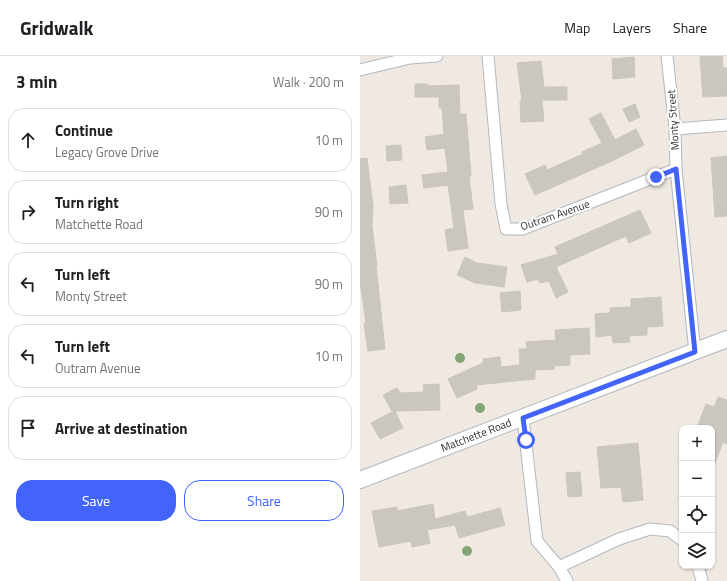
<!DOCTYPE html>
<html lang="en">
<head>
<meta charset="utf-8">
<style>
  :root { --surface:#fff; --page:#f2f2f2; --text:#202124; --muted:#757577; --line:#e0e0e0; --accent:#4264fb }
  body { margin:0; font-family:"Titillium Web",sans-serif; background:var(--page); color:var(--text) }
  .controls { position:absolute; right:12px; bottom:12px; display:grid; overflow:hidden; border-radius:8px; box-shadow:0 1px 3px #0004 }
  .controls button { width:36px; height:36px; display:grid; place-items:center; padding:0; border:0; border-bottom:1px solid var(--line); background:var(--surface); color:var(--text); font:20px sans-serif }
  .stop { position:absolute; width:12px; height:12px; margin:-9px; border:3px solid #4264fb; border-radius:50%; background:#fff }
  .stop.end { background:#4264fb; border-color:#fff; box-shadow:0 1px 4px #0008 }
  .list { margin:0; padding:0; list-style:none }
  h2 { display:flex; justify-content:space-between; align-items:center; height:52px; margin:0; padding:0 16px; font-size:17px }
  h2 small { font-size:13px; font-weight:400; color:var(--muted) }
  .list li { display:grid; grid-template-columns:26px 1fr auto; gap:12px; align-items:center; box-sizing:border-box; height:64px; margin:0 8px 8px; padding:0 8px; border:1px solid var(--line); border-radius:16px }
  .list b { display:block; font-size:15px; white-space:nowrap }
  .list p { margin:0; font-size:13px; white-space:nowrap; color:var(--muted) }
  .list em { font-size:13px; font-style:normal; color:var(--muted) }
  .actions { display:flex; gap:8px; padding:12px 16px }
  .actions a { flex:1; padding:9px 0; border:1px solid var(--accent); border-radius:16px; text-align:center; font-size:14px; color:var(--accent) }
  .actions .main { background:var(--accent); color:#fff }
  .icon { flex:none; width:22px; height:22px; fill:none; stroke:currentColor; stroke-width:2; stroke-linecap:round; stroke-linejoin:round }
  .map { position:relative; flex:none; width:367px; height:525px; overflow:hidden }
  header { display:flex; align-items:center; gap:24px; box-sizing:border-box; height:56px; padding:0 20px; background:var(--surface); border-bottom:1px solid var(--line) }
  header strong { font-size:19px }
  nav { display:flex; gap:22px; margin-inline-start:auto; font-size:14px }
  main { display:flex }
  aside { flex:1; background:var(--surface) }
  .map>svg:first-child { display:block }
  .building { fill:#cbc7bf; stroke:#cbc5ba }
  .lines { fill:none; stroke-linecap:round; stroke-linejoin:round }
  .street-casing { stroke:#b4b7c1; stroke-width:13 }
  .secondary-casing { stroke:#b4b7c1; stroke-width:18 }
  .street { stroke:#fff; stroke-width:11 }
  .secondary { stroke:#fff; stroke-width:16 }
  .tree { fill:#84a574 }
  .route { stroke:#4264fb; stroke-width:5 }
  .labels { text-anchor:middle; stroke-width:4; stroke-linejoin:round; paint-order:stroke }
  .street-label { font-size:11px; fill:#2e2e2e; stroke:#fff }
</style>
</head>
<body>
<header>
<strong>Gridwalk</strong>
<nav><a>Map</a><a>Layers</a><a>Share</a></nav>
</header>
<main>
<aside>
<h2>3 min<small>Walk · 200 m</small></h2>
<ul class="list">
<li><svg class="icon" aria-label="ahead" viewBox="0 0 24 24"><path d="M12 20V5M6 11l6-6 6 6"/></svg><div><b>Continue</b><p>Legacy Grove Drive</p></div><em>10 m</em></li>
<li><svg class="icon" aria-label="right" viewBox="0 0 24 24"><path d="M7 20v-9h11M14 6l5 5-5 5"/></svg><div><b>Turn right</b><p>Matchette Road</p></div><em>90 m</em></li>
<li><svg class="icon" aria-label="left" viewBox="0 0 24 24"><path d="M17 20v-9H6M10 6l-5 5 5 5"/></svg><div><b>Turn left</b><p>Monty Street</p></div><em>90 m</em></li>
<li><svg class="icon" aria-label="left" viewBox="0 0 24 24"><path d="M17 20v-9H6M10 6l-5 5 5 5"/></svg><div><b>Turn left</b><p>Outram Avenue</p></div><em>10 m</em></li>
<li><svg class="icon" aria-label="arrive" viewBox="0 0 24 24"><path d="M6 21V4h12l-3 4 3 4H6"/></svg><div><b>Arrive at destination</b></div></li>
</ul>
<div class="actions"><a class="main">Save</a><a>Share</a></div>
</aside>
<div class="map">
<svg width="367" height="525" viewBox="0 0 367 525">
  <rect width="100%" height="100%" fill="#efe9e1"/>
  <!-- building -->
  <path class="building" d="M340,0H362L363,12H367V40L343,41Z
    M274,1L275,21L253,23L252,3Z
    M181,5L184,31H207V44H182L184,65L161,66L160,45H162L157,7Z
    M55,28H68V30L99,29L100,58H106L111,120H109L113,153L103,154L108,192L88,195L85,174L94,172L88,129L64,132L62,119L88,116L85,92L67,94L65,81L84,78L82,52H79V41H55Z
    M275,48L280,61L269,66L263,53Z
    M241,57L255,84L276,73L284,89L252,105L175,139L165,118L185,109L187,114L223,98L222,96L242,87L229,63Z
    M41,89L42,104L27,105L26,90Z
    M367,100V160L355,161L351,102Z
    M7,102L13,150L12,169L17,210H16L25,293L8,295L4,268L6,267L0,226V103Z
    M46,129L48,147L30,148L29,131Z
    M280,154L291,177L269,187L266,180L196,211L208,236L196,242L189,225L180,227L178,223L167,226L161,209L198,198L195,191Z
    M105,201L117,207L147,211L144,231L115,227L97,219Z
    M160,235L161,254L142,256L140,237Z
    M301,241L303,270L287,271V279L269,280L270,286L253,287L252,279L236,281L235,258L250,257V252L271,251V243Z
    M229,272L230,298L210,299V309L194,310V313L175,314V323L116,329L117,333L97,342L88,323L123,307V303L140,301L141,311L160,309L159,293H167L166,286L196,284L195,274Z
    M79,328L80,354L35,355L43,372L20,383L11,367L34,355H32L23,339L37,332L40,337L64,336L63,329Z
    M358,341L367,344V388L363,386L353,412L352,372H337L346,348L354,351Z
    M278,387L283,444L263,446L261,431L241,432L237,391Z
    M220,416L222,440L208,441L206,417Z
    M73,448L75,463L105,455L107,461L140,452L145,469L99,482L95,469L67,474L70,487L52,491L51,485L19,491L12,455L37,451V455Z"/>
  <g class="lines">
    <!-- street casing -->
    <g class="street-casing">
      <path id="street" d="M128,0L141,148L146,173H163L316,113
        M307,0L315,73L316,113L335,296
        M0,14L50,2L77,0
        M315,73L367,69
        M163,362L177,485L199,511L207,525
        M338,510L342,525
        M199,511L259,483L290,473L310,475L322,484"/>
    </g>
    <!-- secondary casing -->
    <g class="secondary-casing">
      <path id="secondary" d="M0,424L367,283"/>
    </g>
    <!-- street -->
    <use href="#street" class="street"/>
    <!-- secondary -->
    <use href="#secondary" class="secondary"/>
  </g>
  <!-- trees -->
  <g class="tree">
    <circle cx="100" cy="302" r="5"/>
    <circle cx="120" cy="352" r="5"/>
    <circle cx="107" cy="495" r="5"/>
  </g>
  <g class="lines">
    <!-- route -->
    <path class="route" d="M166,384L163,362L335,296L316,113L296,121"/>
  </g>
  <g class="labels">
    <!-- street labels -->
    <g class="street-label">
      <text transform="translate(313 64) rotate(-94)" y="4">Monty Street</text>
      <text transform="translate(195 159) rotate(-19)" y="4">Outram Avenue</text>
      <text transform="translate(116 379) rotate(-21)" y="4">Matchette Road</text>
    </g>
  </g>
</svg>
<div class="controls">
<button>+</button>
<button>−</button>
<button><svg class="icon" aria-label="locate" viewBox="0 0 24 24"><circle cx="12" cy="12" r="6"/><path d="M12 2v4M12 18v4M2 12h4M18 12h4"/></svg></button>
<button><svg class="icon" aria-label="layers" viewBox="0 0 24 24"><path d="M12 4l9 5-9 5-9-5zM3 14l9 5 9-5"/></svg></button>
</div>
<div class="stop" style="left:166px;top:384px"></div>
<div class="stop end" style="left:296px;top:121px"></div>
</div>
</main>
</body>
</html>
